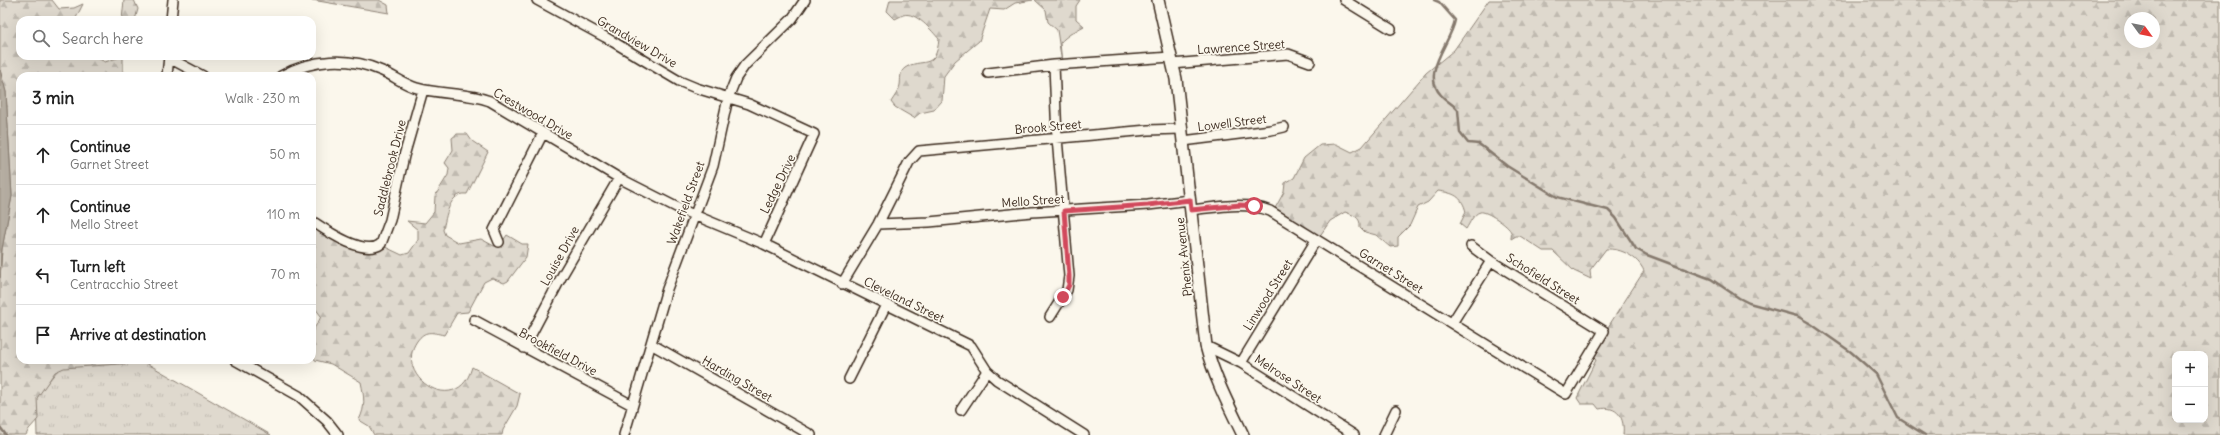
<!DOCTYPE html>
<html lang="en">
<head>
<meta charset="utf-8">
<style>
  :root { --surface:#fff; --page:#f2f2f2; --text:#222; --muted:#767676; --line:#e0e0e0 }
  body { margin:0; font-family:Delius,sans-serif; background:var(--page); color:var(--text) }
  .controls { position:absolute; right:12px; bottom:12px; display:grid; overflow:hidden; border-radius:8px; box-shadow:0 4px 16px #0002 }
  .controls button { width:36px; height:36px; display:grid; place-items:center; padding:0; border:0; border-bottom:1px solid var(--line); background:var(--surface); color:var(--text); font:20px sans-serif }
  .compass { position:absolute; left:2124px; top:12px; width:36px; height:36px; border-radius:50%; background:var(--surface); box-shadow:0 4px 16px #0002; rotate:123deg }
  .stop { position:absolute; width:12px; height:12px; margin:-9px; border:3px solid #d1495b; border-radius:50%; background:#fff }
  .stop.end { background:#d1495b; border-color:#fff; box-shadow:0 1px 4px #0008 }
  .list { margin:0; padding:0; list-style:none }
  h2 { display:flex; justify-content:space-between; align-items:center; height:52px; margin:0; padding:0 16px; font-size:17px }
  h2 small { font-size:13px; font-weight:400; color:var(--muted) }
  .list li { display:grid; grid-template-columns:26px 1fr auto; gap:12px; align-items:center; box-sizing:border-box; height:60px; padding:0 16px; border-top:1px solid var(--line) }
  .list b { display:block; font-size:15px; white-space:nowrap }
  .list p { margin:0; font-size:13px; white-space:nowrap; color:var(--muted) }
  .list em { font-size:13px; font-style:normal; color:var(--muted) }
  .icon { flex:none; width:22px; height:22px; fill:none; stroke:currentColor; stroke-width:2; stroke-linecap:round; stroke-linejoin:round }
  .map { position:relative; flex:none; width:2220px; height:435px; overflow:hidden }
  .search { position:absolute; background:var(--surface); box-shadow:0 4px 16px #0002; left:16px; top:16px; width:300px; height:44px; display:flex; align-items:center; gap:10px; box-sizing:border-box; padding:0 14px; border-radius:12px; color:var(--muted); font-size:15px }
  .panel { position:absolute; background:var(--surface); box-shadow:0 4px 16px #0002; left:16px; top:72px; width:300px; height:292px; border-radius:12px }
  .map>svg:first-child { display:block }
  .grass { fill:url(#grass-tufts); stroke:#8d8276 }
  .forest { fill:url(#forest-firs); stroke:#8d8276; fill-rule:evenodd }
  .water { fill:#b6aea2; stroke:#85796d }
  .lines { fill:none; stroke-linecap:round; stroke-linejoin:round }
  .stream { stroke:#85796d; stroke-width:2.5 }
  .minor-casing { stroke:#3b2a1e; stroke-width:12 }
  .major-casing { stroke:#3b2a1e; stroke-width:14 }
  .minor { stroke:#fbf7ec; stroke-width:9 }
  .major { stroke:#fbf7ec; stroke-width:11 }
  .route { stroke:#d1495b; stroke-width:5 }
  .labels { text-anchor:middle; stroke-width:3.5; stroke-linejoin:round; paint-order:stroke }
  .street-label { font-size:12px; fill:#3b2a1e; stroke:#fbf7ec }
</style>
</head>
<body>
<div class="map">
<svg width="2220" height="435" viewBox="0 0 2220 435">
  <defs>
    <pattern id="grass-tufts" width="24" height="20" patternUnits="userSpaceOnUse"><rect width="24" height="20" fill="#dfd9ce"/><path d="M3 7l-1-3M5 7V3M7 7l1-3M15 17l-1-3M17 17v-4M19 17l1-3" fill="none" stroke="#c0bab0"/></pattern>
    <pattern id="forest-firs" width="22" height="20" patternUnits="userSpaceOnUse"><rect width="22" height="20" fill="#dfd9ce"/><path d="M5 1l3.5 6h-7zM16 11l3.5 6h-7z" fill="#c0bab0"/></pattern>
  </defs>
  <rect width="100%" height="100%" fill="#fbf7ec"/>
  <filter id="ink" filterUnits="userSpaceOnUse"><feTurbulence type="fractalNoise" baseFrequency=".025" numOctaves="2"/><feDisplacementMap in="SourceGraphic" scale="8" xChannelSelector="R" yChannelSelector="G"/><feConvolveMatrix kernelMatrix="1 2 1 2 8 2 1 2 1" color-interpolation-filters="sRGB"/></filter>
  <g filter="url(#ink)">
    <!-- grass -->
    <path class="grass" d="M110,360H141L271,435H37L36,397L61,366Z"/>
    <!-- forest -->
    <path class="forest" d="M0,0H52L59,9L74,8L83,4L75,20H20V56H94L105,62L123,56V76H20V360H134L133,363L64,368L55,372L37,398L38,419L29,429L26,435H0V278L2,249L12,196L6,92L0,70Z
      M124,0H134L138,9L135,20H122Z
      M312,0H379L388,5L389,13Z
      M890,0H1033L1015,3L1004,10L990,9L979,41L955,61L944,76L942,101L934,110L920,113L914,118L895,107L891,102C894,97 899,91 900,85C901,80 899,72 905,68C921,57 936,72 939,39C932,31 916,11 903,15C900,16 898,18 895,19L887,11Z
      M1035,0H1080L1076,6V19L1084,26C1075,31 1066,36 1060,43L1062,63L1057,30L1048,22L1046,10Z
      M1489,0H2220V435H1623C1625,418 1618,405 1599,409L1595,404H1581L1577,398L1596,360L1590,355L1644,271C1638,257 1621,248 1606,249L1590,270L1591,279L1574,271L1553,251H1543L1520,236H1516L1511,239C1511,236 1512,234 1511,232C1509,226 1486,210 1480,212C1473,214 1470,223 1466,229L1460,224L1466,212C1462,196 1454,193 1438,191L1428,202L1418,207L1410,225L1398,237V246L1390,247L1376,235L1365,232L1360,227C1361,217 1353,215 1345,212L1330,221L1317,240L1273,212L1284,192L1285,183L1294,178L1304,158L1320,145L1336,144L1352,152L1362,147L1426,73L1454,50ZM2130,18H2154V42H2130ZM2175,354H2205V420H2175Z
      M457,134H467L472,141L488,152L467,194C449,192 446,217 443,230L445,235L459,243L481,239L494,246L500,245L507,235L522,244H528L526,257L508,281L504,283L492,278L484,282L468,312L457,313L444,335C431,332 425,330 417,341C392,377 458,419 472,367L520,394L517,406L503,430L502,435H374L369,426L359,420C366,406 364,397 361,382L331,364L315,360C312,353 309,338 313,330C316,325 319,322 321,316L312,304V221L353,244L381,245L402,255L409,253L418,240V230L407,221L425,223L434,212L435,196L448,175L449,168L445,163L453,150L452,138Z"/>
    <!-- water -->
    <path class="water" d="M0,70L6,92L12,196L2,249L0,278Z"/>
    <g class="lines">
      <!-- stream -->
      <path class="stream" d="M1434,0L1439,2L1455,20C1451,43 1420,73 1441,95C1446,101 1453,104 1458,110L1460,133L1468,143L1479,144L1507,166L1557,197L1608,210L1616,218L1636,249L1647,255L1711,279L1739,298L1749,303L1797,316L1811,324L1851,352L1876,374L1898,418L1925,435
        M0,427L6,435"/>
      <!-- minor casing -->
      <g class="minor-casing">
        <path id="minor" d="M537,0L605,37L679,81L696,88L749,104L814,134L764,244
          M1344,0L1391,29
          M171,20L173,0
          M169,58L203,76
          M1172,64L1288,54L1310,62
          M988,73L1054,65L1171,57
          M167,76L169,56
          M281,76C312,59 348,56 382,71C394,76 405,85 417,88C441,95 467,92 490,101L619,178L682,210L764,244L971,346L987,371L997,380L1084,435
          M1183,141L1271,130L1284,127
          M1191,210C1218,207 1245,201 1270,211L1566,394L1604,331L1491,261L1471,246
          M312,221C327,231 364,257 381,244L390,220L404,156L423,90
          M878,224L929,222L1032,212L1148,205L1190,200
          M499,242L494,230L543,133
          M842,284L878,224L909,162L919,151L1148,130L1181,129
          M1050,317L1067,290L1069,276L1057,138L1054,65
          M474,320L632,405
          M1452,323L1491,261
          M651,344L811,435
          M1206,346L1241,363L1354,435
          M524,348L563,274L619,178
          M235,360L299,396L327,421L338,435
          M1241,363L1316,240
          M849,379L886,305
          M961,410L987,371
          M624,435L667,289L713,166L728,98L736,78L745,65L792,19L805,0
          M1384,435L1396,410"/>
      </g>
      <!-- major casing -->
      <g class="major-casing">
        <path id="major" d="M1158,0L1176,79L1206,346C1214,377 1229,406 1243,435"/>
      </g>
      <!-- minor -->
      <use href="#minor" class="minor"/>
      <!-- major -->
      <use href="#major" class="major"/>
    </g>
  </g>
  <g class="lines" filter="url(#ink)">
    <!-- route -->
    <path class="route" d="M1063,297L1069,285V276L1064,211L1148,205L1190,200L1191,210L1240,205L1254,206"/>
  </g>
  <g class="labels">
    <!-- street labels -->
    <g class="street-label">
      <text transform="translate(637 42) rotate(30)" y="4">Grandview Drive</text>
      <text transform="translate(1241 47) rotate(-4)" y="4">Lawrence Street</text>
      <text transform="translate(533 114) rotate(30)" y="4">Crestwood Drive</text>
      <text transform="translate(1232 123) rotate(-7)" y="4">Lowell Street</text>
      <text transform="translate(1048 127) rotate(-5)" y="4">Brook Street</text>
      <text transform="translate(390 168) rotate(-76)" y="4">Saddlebrook Drive</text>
      <text transform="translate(778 184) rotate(-64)" y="4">Ledge Drive</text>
      <text transform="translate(1033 201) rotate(-4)" y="4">Mello Street</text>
      <text transform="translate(686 203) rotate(-70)" y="4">Wakefield Street</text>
      <text transform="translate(560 256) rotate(-61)" y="4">Louise Drive</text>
      <text transform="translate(1184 257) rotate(-96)" y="4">Phenix Avenue</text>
      <text transform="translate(1391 271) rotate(32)" y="4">Garnet Street</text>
      <text transform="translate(1543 279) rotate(32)" y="4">Schofield Street</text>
      <text transform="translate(1268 295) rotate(-58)" y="4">Linwood Street</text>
      <text transform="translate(904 300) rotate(26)" y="4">Cleveland Street</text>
      <text transform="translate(558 352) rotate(28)" y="4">Brookfield Drive</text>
      <text transform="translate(737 379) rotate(30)" y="4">Harding Street</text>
      <text transform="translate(1288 379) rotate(33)" y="4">Melrose Street</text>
    </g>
  </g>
</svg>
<div class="controls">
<button>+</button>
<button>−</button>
</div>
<svg class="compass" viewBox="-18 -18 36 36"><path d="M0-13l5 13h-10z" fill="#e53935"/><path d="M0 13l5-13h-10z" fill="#767676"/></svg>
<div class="stop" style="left:1254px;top:206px"></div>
<div class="stop end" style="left:1063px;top:297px"></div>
<div class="search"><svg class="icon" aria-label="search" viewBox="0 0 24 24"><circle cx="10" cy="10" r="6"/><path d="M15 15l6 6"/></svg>Search here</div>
<section class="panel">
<h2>3 min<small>Walk · 230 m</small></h2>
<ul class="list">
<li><svg class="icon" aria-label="ahead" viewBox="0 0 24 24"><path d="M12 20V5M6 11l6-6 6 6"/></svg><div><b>Continue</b><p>Garnet Street</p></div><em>50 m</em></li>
<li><svg class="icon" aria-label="ahead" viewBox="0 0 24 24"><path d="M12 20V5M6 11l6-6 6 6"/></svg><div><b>Continue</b><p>Mello Street</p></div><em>110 m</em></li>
<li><svg class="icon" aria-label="left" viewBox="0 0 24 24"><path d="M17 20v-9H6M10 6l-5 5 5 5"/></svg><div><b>Turn left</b><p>Centracchio Street</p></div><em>70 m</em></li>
<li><svg class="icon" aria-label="arrive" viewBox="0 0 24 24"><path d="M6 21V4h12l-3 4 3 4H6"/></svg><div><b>Arrive at destination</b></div></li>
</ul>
</section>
</div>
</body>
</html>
